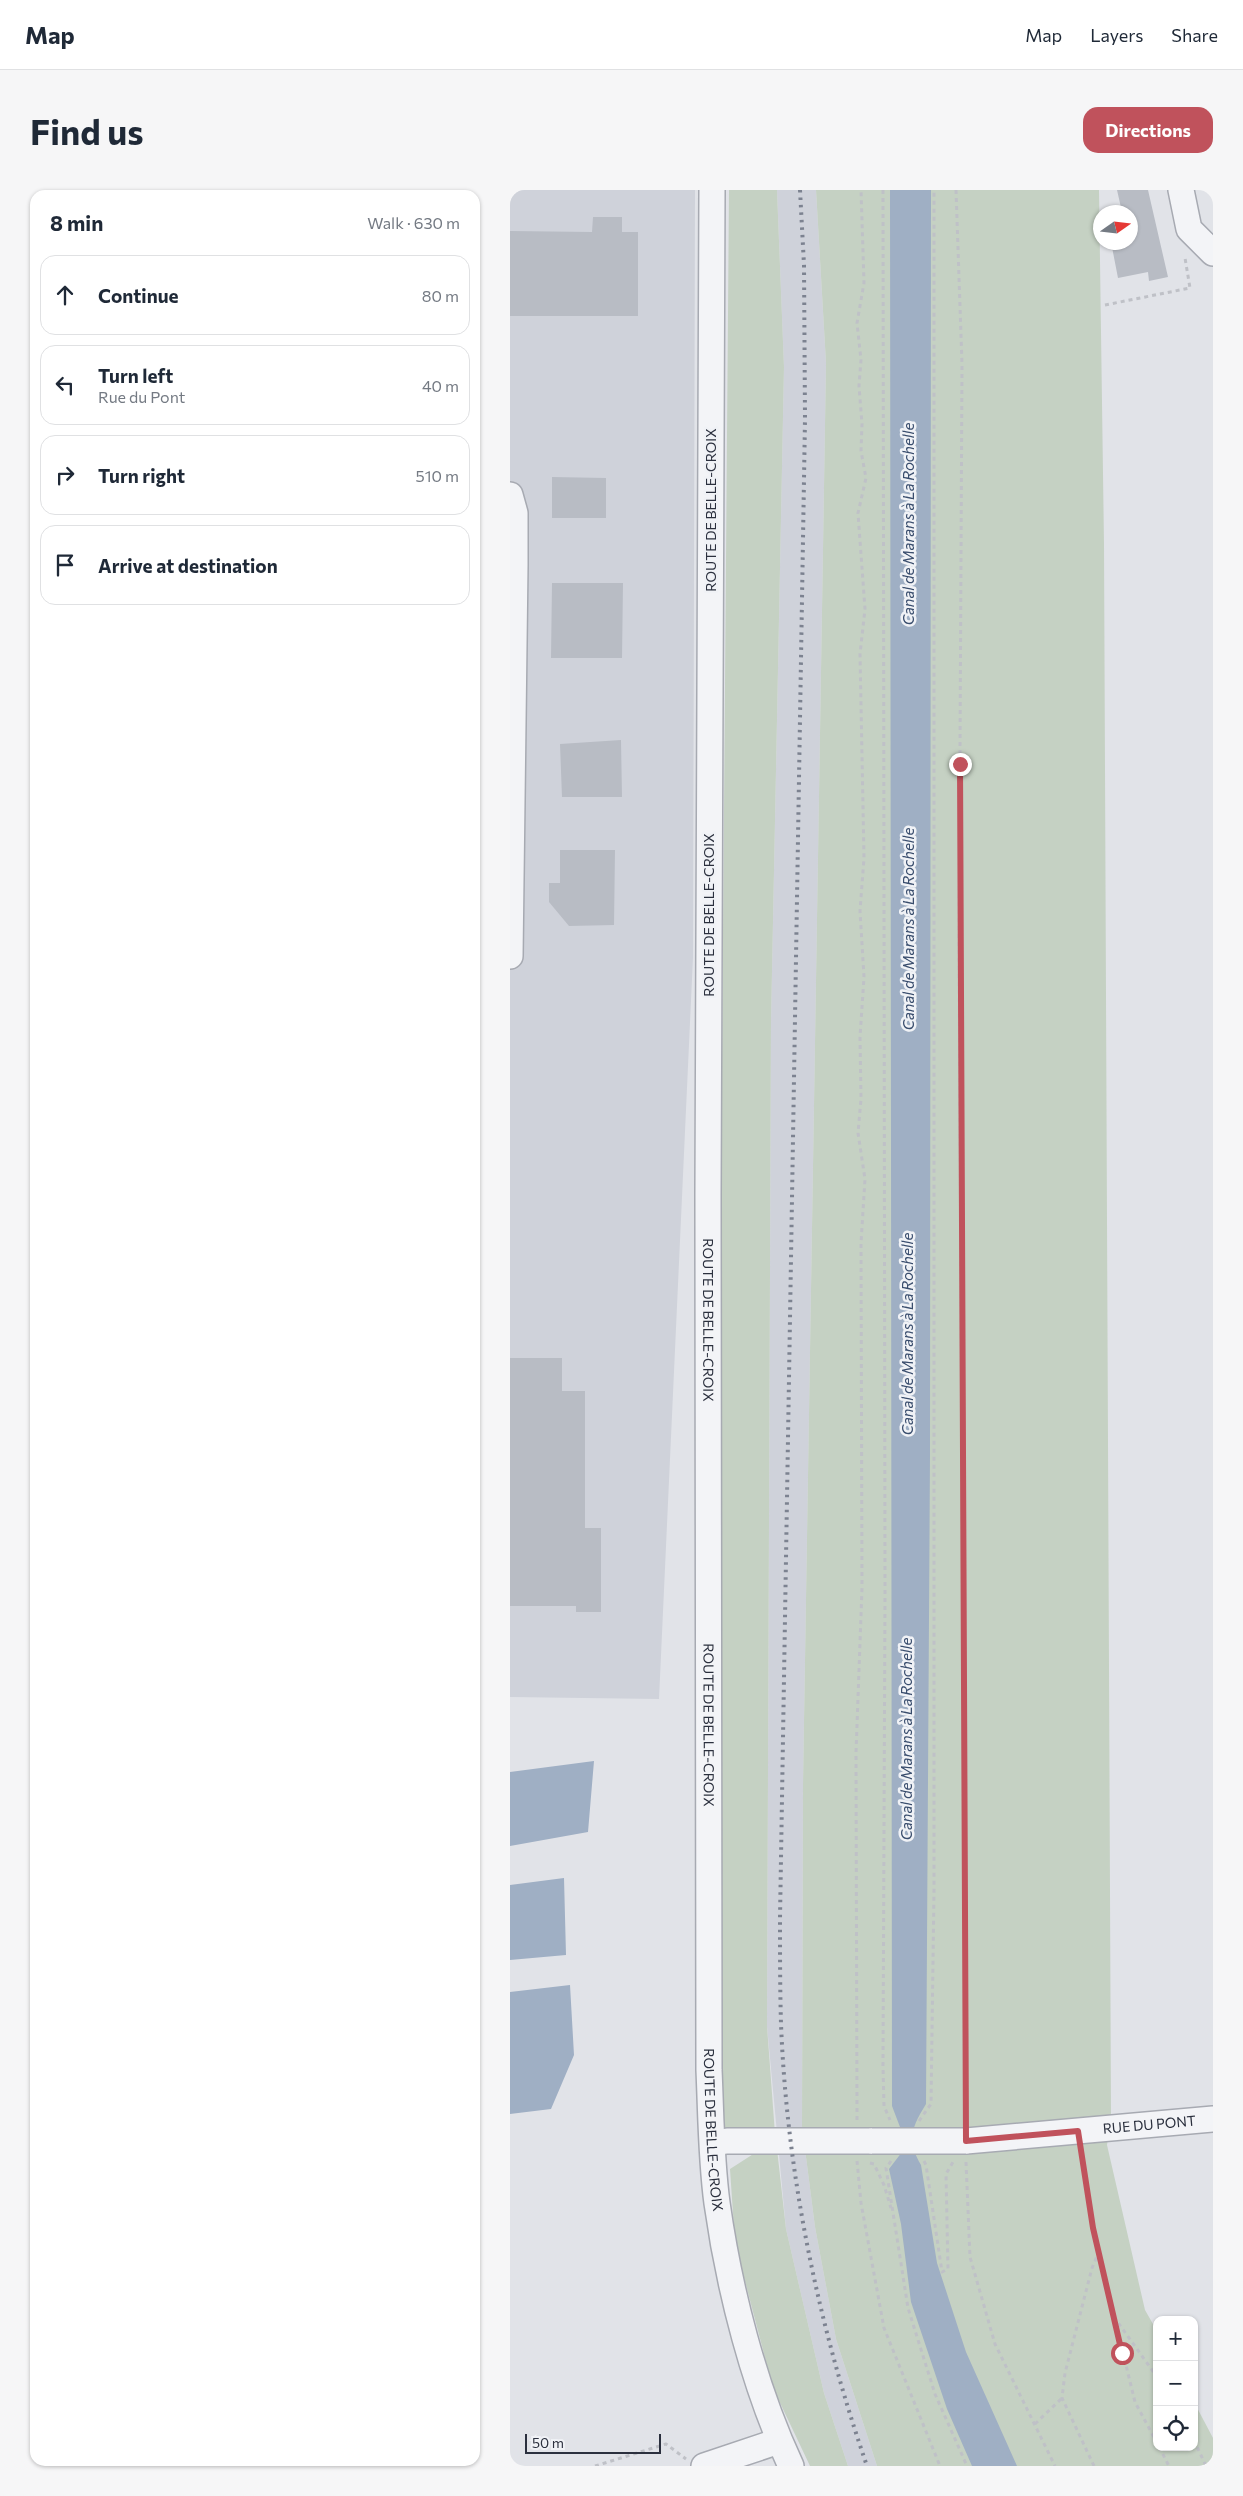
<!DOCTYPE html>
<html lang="en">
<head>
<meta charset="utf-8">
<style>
  :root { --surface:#fff; --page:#f6f6f7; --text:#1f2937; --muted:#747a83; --line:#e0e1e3; --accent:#c0525c }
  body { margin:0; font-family:Commissioner,sans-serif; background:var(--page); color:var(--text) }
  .controls { position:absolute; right:15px; bottom:15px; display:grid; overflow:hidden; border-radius:10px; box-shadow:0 1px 4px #0004 }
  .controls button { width:45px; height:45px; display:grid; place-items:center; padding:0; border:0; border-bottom:1px solid var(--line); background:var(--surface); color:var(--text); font:25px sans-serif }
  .compass { position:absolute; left:583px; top:15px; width:45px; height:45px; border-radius:50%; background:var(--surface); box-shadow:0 1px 4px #0004; rotate:76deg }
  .scale { position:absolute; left:15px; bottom:12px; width:136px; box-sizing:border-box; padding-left:5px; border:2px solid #2b303e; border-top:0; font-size:14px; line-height:18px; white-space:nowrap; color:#2b303e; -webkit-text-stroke:4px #f0f2f6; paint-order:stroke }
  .stop { position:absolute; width:15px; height:15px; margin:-11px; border:4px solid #c0525c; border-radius:50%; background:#fff }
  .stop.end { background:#c0525c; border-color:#fff; box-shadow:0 1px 5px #0008 }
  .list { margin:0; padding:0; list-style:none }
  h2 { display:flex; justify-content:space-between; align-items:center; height:65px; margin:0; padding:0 20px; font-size:21px }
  h2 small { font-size:16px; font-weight:400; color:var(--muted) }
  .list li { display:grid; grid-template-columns:32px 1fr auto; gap:15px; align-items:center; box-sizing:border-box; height:80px; margin:0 10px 10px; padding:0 10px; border:1px solid var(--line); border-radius:15px }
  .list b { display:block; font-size:19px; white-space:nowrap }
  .list p { margin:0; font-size:16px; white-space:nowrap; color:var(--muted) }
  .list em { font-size:16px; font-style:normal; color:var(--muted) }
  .icon { flex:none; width:28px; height:28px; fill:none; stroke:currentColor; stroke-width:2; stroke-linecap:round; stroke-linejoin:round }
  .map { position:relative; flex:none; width:703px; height:2276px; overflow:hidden; border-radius:15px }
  header { display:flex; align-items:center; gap:30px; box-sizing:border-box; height:70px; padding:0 25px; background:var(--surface); border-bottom:1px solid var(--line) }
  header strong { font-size:24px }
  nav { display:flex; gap:28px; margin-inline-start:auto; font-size:18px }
  .intro { display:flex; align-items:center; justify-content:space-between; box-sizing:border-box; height:120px; padding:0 30px }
  h1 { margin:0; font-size:35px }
  .button { padding:12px 22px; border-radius:15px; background:var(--accent); color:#fff; font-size:18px; font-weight:700 }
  main { display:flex; gap:30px; padding:0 30px }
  aside { flex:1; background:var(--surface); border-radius:15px; box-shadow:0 1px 4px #0004 }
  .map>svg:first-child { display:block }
  .built { fill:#cfd2da }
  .green { fill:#c5d1c3 }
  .water { fill:#9fafc4 }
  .building { fill:#b8bcc4 }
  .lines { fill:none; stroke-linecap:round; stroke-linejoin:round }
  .minor-casing { stroke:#a7aab2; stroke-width:28 }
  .path { stroke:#bfc1c7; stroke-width:3; stroke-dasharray:4 4; stroke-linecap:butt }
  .minor { stroke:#f3f4f7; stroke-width:25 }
  .rail { stroke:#7c8290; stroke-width:4; stroke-dasharray:2.5 5; stroke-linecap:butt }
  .minor-bridge-casing { stroke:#a7aab2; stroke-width:28; stroke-linecap:butt }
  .minor-bridge { stroke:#f3f4f7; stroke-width:25 }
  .route { stroke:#c0525c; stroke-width:6 }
  .labels { text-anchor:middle; stroke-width:5; stroke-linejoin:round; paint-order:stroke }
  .street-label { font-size:14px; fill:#2b303e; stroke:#f0f2f6 }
  .water-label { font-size:15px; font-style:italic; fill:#394d6d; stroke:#f0f2f6 }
</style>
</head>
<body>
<header>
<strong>Map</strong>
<nav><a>Map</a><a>Layers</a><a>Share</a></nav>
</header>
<div class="intro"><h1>Find us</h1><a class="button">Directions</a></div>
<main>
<aside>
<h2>8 min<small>Walk · 630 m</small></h2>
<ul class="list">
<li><svg class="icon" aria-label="ahead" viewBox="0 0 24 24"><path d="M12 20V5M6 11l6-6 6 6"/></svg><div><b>Continue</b></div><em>80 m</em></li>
<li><svg class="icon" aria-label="left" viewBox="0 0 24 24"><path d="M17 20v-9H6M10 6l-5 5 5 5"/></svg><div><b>Turn left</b><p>Rue du Pont</p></div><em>40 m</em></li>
<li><svg class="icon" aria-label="right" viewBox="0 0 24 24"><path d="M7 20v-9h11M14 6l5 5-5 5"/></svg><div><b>Turn right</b></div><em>510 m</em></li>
<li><svg class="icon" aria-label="arrive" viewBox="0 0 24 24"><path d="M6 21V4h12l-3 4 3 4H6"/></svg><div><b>Arrive at destination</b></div></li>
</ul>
</aside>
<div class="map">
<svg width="703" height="2276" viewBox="0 0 703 2276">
  <rect width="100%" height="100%" fill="#e1e3e8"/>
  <!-- built -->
  <path class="built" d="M0,0H185L183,767L149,1509L0,1507Z
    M267,0H306L316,173L293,1594L292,1936L305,2037L326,2149L367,2276H338L314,2203L276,2039L257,1836L261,833L274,177Z"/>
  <!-- green -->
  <path class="green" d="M219,0H267L274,177L261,833L257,1836L265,1944L215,1942L209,1913L205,1735Z
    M306,0H589L594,354L601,1928L597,1955L635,2120L647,2141V2257H684V2212L703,2248V2276H367L326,2149L305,2037L292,1936L293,1594L316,173Z
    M267,1959L276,2039L314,2203L338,2276H300L263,2198L225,2053L220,1979L248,1961Z"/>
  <!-- water -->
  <path class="water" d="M380,0H421L420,1265L416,1914C402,1937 396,1950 411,1975L427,2073L456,2162L507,2276H462L437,2219L401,2112L391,2034L379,1979L392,1962L390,1937L382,1916Z
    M84,1571L78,1642L0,1656V1582Z
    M54,1688L56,1765L0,1770V1695Z
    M60,1795L64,1865L41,1919L0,1924V1802Z"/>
  <!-- building -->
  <path class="building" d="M607,0H638L658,87L639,91L638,82L608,88L601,52H620V22H612Z
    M83,27H112V42H128V126H0V41L82,42Z
    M42,287L96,288V328H42Z
    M42,393H113L112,468H41Z
    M111,550L112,607H52L50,554Z
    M50,660H105L104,735L59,736L39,712V693H50Z
    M0,1168H52V1201H75V1338H91V1422H66V1416H0Z"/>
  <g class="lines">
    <!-- minor casing -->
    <g class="minor-casing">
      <g id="minor">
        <path id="s1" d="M202,0L198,1005L199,1880C201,1924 201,1969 207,2013C219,2099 244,2197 281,2276"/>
        <path d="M671,0L679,39L703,63"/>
        <path d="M0,305L5,323V375L0,766"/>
        <path id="s2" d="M456,1951L703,1929"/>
        <path d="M203,1953L217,1951H362"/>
        <path d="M194,2276L269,2251"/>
      </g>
    </g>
    <!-- path -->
    <path class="path" d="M373,0L375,1402L373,1876L374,1916L380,1930
      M446,0L452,174L449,756L456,1930
      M595,115L680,98L675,68L677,66
      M347,1930L346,1563L352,1398L351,1053L355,989L348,943L351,909L350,847L354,787L350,721L354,668L350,464L355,419L348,323L356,288L351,261L352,234L349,196L351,170L347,133L354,93L351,0
      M409,1931L421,1914L424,1701V0
      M571,1962L583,2038L604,2127L647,2187
      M347,1971L351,2013L374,2138L430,2276
      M381,1971L376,1978L398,2118L425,2204L457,2276
      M414,1971L416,1975L432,2082L438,2079L436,1984L443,1972
      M456,1972L460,2067L485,2154L545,2276
      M360,1973L364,1974L374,1995L381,2018
      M605,2130L625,2212L647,2253
      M525,2234L552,2208
      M684,2250L696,2276
      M649,2257L659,2276
      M85,2276L156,2254L176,2269
      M584,2276L552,2208L555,2183L582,2078L588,2064"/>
    <!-- minor -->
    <use href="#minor" class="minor"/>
    <!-- rail -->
    <path class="rail" d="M290,0L294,75L295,229L270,1728C270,1764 270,1799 271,1834C277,1985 308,2134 357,2276"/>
    <!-- minor-bridge casing -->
    <g class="minor-bridge-casing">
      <path id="minor-bridge" d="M362,1951H456"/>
    </g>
    <!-- minor-bridge -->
    <use href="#minor-bridge" class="minor-bridge"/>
  </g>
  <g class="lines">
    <!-- route -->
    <path class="route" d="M450,574L456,1951L568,1941L583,2038L612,2163"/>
  </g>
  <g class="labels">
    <!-- street labels -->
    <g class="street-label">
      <text transform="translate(201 320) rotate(-90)" y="5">ROUTE DE BELLE-CROIX</text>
      <text transform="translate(199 725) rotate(-90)" y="5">ROUTE DE BELLE-CROIX</text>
      <text dy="5" stroke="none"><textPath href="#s1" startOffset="1130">ROUTE DE BELLE-CROIX</textPath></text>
      <text dy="5" stroke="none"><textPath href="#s1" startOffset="1535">ROUTE DE BELLE-CROIX</textPath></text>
      <text dy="5" stroke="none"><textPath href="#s2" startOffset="184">RUE DU PONT</textPath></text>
      <text dy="5" stroke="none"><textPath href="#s1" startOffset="1940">ROUTE DE BELLE-CROIX</textPath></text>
    </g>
    <!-- water labels -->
    <g class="water-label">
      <text transform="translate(399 334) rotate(-90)" y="5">Canal de Marans à La Rochelle</text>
      <text transform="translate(399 739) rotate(-90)" y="5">Canal de Marans à La Rochelle</text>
      <text transform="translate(398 1144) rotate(-90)" y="5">Canal de Marans à La Rochelle</text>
      <text transform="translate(397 1549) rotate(-90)" y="5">Canal de Marans à La Rochelle</text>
    </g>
  </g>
</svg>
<div class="controls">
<button>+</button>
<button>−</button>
<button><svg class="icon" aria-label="locate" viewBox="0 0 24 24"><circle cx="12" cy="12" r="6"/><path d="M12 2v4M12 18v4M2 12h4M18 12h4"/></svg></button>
</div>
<svg class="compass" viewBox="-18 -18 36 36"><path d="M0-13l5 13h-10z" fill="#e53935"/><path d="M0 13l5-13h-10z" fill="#747a83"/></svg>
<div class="scale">50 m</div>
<div class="stop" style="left:612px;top:2163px"></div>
<div class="stop end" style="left:450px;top:574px"></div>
</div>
</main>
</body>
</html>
